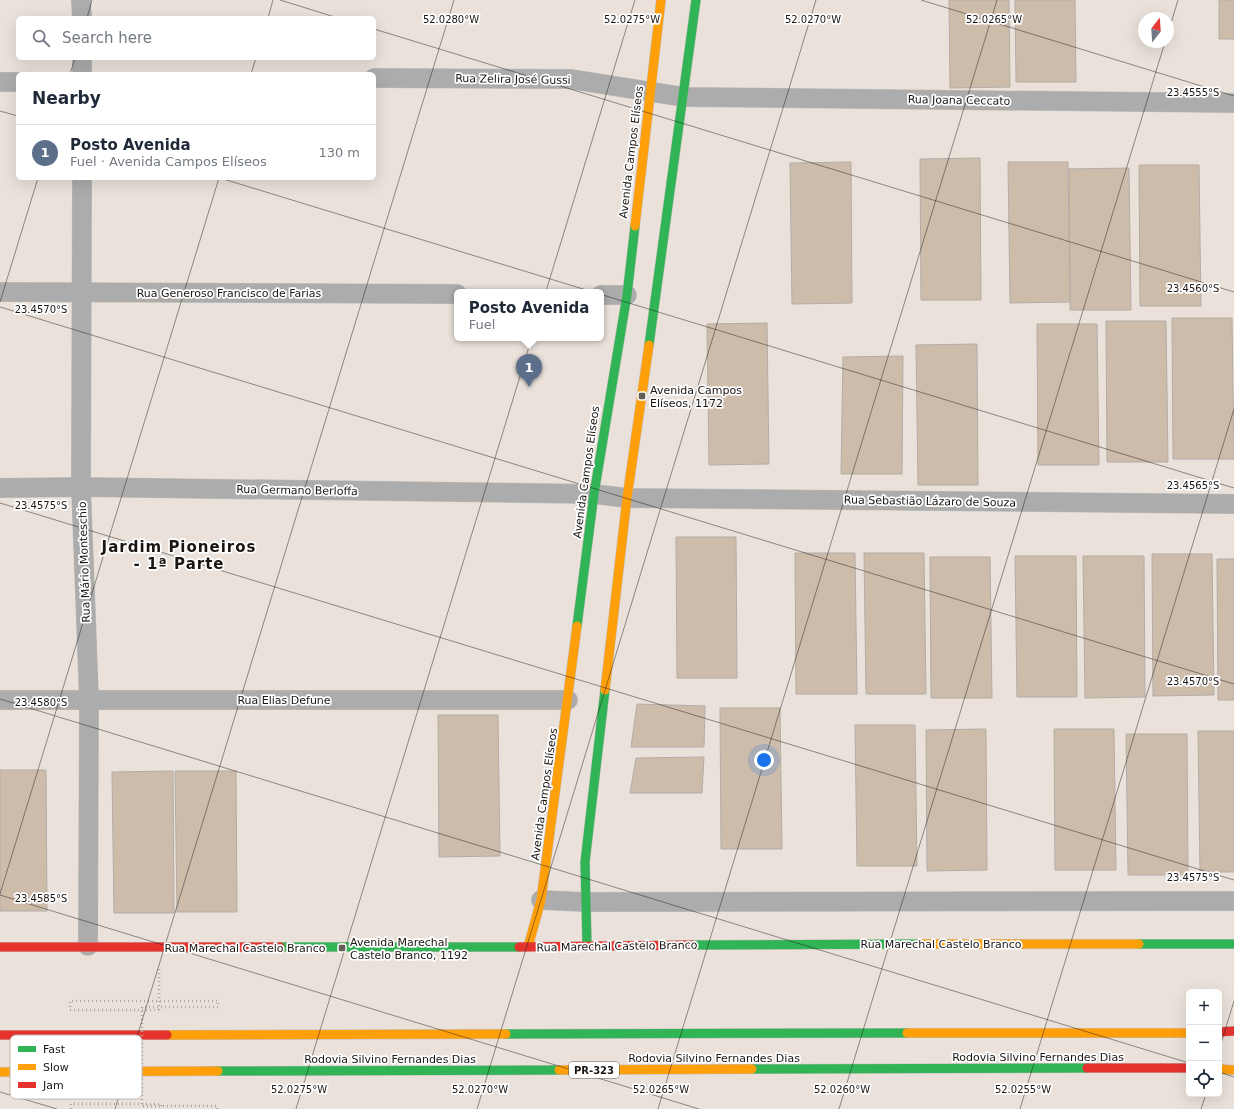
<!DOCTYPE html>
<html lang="en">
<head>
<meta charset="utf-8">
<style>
  :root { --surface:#fff; --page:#f2f2f3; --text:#1f2937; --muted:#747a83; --line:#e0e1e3; --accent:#635d58 }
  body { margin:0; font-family:"DejaVu Sans",sans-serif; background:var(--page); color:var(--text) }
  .controls { position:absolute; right:12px; bottom:12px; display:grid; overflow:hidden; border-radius:6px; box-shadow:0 4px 16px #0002 }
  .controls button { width:36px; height:36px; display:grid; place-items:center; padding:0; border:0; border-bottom:1px solid var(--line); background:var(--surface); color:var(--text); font:20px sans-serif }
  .compass { position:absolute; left:1138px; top:12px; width:36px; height:36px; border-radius:50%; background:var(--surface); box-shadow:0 4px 16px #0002; rotate:17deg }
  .you { position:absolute; left:764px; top:760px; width:14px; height:14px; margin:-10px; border:3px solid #fff; border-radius:50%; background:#1a73e8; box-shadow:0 0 0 6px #1a73e833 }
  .badge { display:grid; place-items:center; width:26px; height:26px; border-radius:50%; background:var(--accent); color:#fff; font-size:13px; font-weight:700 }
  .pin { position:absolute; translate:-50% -33px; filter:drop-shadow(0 1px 2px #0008) }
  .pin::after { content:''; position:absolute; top:21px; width:14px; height:12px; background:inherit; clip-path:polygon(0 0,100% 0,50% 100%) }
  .popup { position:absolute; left:454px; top:289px; width:150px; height:52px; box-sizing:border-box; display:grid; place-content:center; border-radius:6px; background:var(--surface); filter:drop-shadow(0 1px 3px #0005); font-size:13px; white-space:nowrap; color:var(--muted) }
  .popup b { font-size:15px; color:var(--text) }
  .popup::after { content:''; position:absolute; left:50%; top:100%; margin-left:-8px; border:8px solid transparent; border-top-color:var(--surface) }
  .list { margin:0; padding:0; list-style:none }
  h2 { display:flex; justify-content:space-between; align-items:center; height:52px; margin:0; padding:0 16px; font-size:17px }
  h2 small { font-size:13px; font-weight:400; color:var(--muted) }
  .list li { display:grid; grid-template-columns:26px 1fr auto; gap:12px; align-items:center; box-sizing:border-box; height:56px; padding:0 16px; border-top:1px solid var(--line) }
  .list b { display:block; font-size:15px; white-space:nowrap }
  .list p { margin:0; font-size:13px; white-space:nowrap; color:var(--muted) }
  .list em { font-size:13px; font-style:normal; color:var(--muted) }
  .icon { flex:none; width:22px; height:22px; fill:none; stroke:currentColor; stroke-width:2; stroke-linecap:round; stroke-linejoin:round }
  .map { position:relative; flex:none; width:1234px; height:1109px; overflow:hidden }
  .search { position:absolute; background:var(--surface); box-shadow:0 4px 16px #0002; left:16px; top:16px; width:360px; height:44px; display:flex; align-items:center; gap:10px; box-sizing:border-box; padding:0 14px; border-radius:6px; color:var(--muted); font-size:15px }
  .panel { position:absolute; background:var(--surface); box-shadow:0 4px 16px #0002; left:16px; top:72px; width:360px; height:108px; border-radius:6px }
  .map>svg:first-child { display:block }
  .building { fill:#cebcab; stroke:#b3ada7 }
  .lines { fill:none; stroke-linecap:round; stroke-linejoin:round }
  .street-casing { stroke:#c2bcb8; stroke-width:20 }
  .fast-casing { stroke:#c2bcb8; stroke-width:10 }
  .slow-casing { stroke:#c2bcb8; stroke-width:10 }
  .jam-casing { stroke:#c2bcb8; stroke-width:10 }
  .path { stroke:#aaa9a5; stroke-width:2.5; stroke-dasharray:1 3; stroke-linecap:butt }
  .street { stroke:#abacab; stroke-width:19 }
  .fast { stroke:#30b455; stroke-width:9 }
  .slow { stroke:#ff9f0a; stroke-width:9 }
  .jam { stroke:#e5322d; stroke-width:9 }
  .path-bridge { stroke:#aaa9a5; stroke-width:2.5; stroke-dasharray:1 3; stroke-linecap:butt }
  .ticks { fill:none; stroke:#1b1612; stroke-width:1; stroke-opacity:0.45 }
  .poi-dot { fill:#635d58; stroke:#fff; stroke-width:1.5 }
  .labels { text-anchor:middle; stroke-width:3.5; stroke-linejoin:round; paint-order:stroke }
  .shield { fill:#fff; stroke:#5f5c59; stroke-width:1 }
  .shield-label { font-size:10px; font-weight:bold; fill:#1b1612 }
  .street-label { font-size:11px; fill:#1b1612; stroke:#fff }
  .poi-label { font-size:11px; fill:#1b1612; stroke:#fff; text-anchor:start }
  .district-label { font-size:15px; font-weight:bold; letter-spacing:1px; fill:#1b1612; stroke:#fff }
  .key { fill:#fff; stroke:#bbb9b8; stroke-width:1 }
  .key-label { font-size:11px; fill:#1b1612 }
  .ticks-label { font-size:10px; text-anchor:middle; fill:#1b1612; stroke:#fff; stroke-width:3.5; stroke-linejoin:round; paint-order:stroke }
</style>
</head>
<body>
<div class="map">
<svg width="1234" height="1109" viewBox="0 0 1234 1109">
  <rect width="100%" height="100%" fill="#e9e1da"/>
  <!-- building -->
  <path class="building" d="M949,0H1009L1010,87L950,88Z
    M1015,0H1075L1076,82H1016Z
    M1219,0H1234V39H1219Z
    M980,158L981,300H921L920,159Z
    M851,162L852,303L792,304L790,163Z
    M1008,162H1068L1070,302L1010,303Z
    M1139,165H1199L1201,306H1140Z
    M1129,168L1131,310H1070L1069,169Z
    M1172,318H1232L1234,459H1173Z
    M1106,321H1166L1168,462H1107Z
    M767,323L769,464L709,465L707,324Z
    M1037,324H1097L1099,465H1038Z
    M977,344L978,485H918L916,345Z
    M903,356L902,474H841L843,357Z
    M676,537H736L737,678H677Z
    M795,553H855L857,694H796Z
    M864,553H924L926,694H866Z
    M1152,554H1212L1214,695L1153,696Z
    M1015,556H1076L1077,697H1017Z
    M1083,556H1144L1145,697L1085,698Z
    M930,557H990L992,698H931Z
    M1217,559H1234V700H1218Z
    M637,704L705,706L704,747H631Z
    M720,708H780L782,849H721Z
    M438,715H498L500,856L439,857Z
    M855,725H915L917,866H857Z
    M986,729L987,870L927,871L926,730Z
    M1054,729H1114L1116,870H1055Z
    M1198,731H1234V872H1200Z
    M1126,734H1187L1188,875H1128Z
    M704,757L702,793H630L636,758Z
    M0,770H46L47,911H0Z
    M173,771L174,913H114L112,772Z
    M175,771H236L237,912H177Z"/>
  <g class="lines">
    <!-- street casing -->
    <g class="street-casing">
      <path id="street" d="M81,0L82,18
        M82,58V74
        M374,78L570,79L684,97L1234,103
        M0,82H18
        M82,178L81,487L89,699L88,946
        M0,292L457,294
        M601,295H627
        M0,488L81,487L594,494L627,498L1234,504
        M0,700H568
        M541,900L585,902L1234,901"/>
    </g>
    <!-- fast casing -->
    <g class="fast-casing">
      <path id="fast" d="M649,345L696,0
        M577,626L594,494L627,295L635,226
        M1139,944H1234
        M587,945L585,862L605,690
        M692,945L920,944
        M280,947H519
        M506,1034L907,1033
        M752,1069L1087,1068
        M218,1071L559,1070"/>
    </g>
    <!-- slow casing -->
    <g class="slow-casing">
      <path id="slow" d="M635,226L661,0
        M605,690L627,498L649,345
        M920,944H1139
        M528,947L541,900L577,626
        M907,1033H1189
        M167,1035L506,1034
        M1219,1069L1234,1070
        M559,1070L752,1069
        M0,1072L218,1071"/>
    </g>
    <!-- jam casing -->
    <g class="jam-casing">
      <path id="jam" d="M0,947H280
        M519,947L692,945
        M1219,1032L1234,1031
        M0,1035H167
        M1087,1068H1189"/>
    </g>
    <!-- path -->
    <path class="path" d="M159,969V1010
      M71,1109V1104H161V1109"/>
    <!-- street -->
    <use href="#street" class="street"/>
    <!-- fast -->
    <use href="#fast" class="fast"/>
    <!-- slow -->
    <use href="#slow" class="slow"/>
    <!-- jam -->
    <use href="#jam" class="jam"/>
    <!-- path-bridge -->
    <path class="path-bridge" d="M159,1010H70V1001H218V1007H142V1106H217V1109"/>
  </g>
  <!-- ticks -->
  <path class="ticks" d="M280,0L338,18M921,0L1234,96M87,18L92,0M268,18L273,0M374,29L1234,292M1168,33L1178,0M70,74L75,58M251,74L256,58M0,111L18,116M220,178L1234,488M0,302L38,178M0,307L1234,684M0,503L1234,880M0,699L1189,1063M0,894L219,178M0,895L699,1109M1219,1050L1234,1001M1219,1072L1234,1077M0,1092L57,1109M115,1109L454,0M296,1109L635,0M477,1109L816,0M658,1109L997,0M839,1109L1165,42M1020,1109L1234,409M1201,1109L1206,1094"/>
  <!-- markers -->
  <g class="poi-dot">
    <rect x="638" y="392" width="8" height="8" rx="2"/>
    <rect x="338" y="944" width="8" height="8" rx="2"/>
  </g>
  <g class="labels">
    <!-- shield labels -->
    <rect class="shield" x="569" y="1062" width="50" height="16" rx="3"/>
    <g class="shield-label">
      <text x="594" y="1074">PR-323</text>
    </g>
    <!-- street labels -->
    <g class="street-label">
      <text transform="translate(513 79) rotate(1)" y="4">Rua Zelira José Gussi</text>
      <text transform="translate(959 100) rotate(1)" y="4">Rua Joana Ceccato</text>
      <text transform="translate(631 152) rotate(-83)" y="4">Avenida Campos Elíseos</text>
      <text x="229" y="297">Rua Generoso Francisco de Farias</text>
      <text transform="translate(586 472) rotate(-82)" y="4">Avenida Campos Elíseos</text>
      <text transform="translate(297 490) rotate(1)" y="4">Rua Germano Berloffa</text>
      <text transform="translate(930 501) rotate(1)" y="4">Rua Sebastião Lázaro de Souza</text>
      <text transform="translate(84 562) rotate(-92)" y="4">Rua Mário Monteschio</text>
      <text x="284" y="704">Rua Elias Defune</text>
      <text transform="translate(544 794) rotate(-82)" y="4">Avenida Campos Elíseos</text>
      <text x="941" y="948">Rua Marechal Castelo Branco</text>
      <text transform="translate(617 946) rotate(-1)" y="4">Rua Marechal Castelo Branco</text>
      <text x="245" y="952">Rua Marechal Castelo Branco</text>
      <text x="1038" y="1061">Rodovia Silvino Fernandes Dias</text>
      <text x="714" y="1062">Rodovia Silvino Fernandes Dias</text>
      <text x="390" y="1063">Rodovia Silvino Fernandes Dias</text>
    </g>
    <!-- poi labels -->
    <g class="poi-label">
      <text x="650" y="394">Avenida Campos<tspan x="650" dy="13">Elíseos, 1172</tspan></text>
      <text x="350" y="946">Avenida Marechal<tspan x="350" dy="13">Castelo Branco, 1192</tspan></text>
    </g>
    <!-- district labels -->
    <g class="district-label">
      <text x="179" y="552">Jardim Pioneiros<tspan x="179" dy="17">- 1ª Parte</tspan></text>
    </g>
  </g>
  <!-- legend -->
  <rect x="10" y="1035" width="132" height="64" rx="6" class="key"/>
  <rect x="18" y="1046" width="18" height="6" fill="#30b455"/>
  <rect x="18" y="1064" width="18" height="6" fill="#ff9f0a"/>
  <rect x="18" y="1082" width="18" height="6" fill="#e5322d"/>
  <g class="key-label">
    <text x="43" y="1053">Fast</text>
    <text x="43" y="1071">Slow</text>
    <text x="43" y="1089">Jam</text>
  </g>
  <g class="ticks-label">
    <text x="451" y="23">52.0280°W</text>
    <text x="632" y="23">52.0275°W</text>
    <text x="813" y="23">52.0270°W</text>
    <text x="994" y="23">52.0265°W</text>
    <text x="1193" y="96">23.4555°S</text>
    <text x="1193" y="292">23.4560°S</text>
    <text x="41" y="313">23.4570°S</text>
    <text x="1193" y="489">23.4565°S</text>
    <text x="41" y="509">23.4575°S</text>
    <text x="1193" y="685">23.4570°S</text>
    <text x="41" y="706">23.4580°S</text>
    <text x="1193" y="881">23.4575°S</text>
    <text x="41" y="902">23.4585°S</text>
    <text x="299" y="1093">52.0275°W</text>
    <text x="480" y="1093">52.0270°W</text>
    <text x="661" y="1093">52.0265°W</text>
    <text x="842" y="1093">52.0260°W</text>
    <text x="1023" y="1093">52.0255°W</text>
  </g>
</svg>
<div class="controls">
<button>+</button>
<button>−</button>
<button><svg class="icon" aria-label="locate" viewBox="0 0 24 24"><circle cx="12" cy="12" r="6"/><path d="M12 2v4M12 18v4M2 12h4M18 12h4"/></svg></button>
</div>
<svg class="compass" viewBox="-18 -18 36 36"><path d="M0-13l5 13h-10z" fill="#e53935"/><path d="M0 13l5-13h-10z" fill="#747a83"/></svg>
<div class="you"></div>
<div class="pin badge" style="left:529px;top:387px;background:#5c6f8a">1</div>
<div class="popup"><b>Posto Avenida</b>Fuel</div>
<div class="search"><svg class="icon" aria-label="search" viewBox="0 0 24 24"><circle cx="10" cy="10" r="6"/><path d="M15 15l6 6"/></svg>Search here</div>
<section class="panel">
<h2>Nearby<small></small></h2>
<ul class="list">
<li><span class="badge" style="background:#5c6f8a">1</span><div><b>Posto Avenida</b><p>Fuel · Avenida Campos Elíseos</p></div><em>130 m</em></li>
</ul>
</section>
</div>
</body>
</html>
